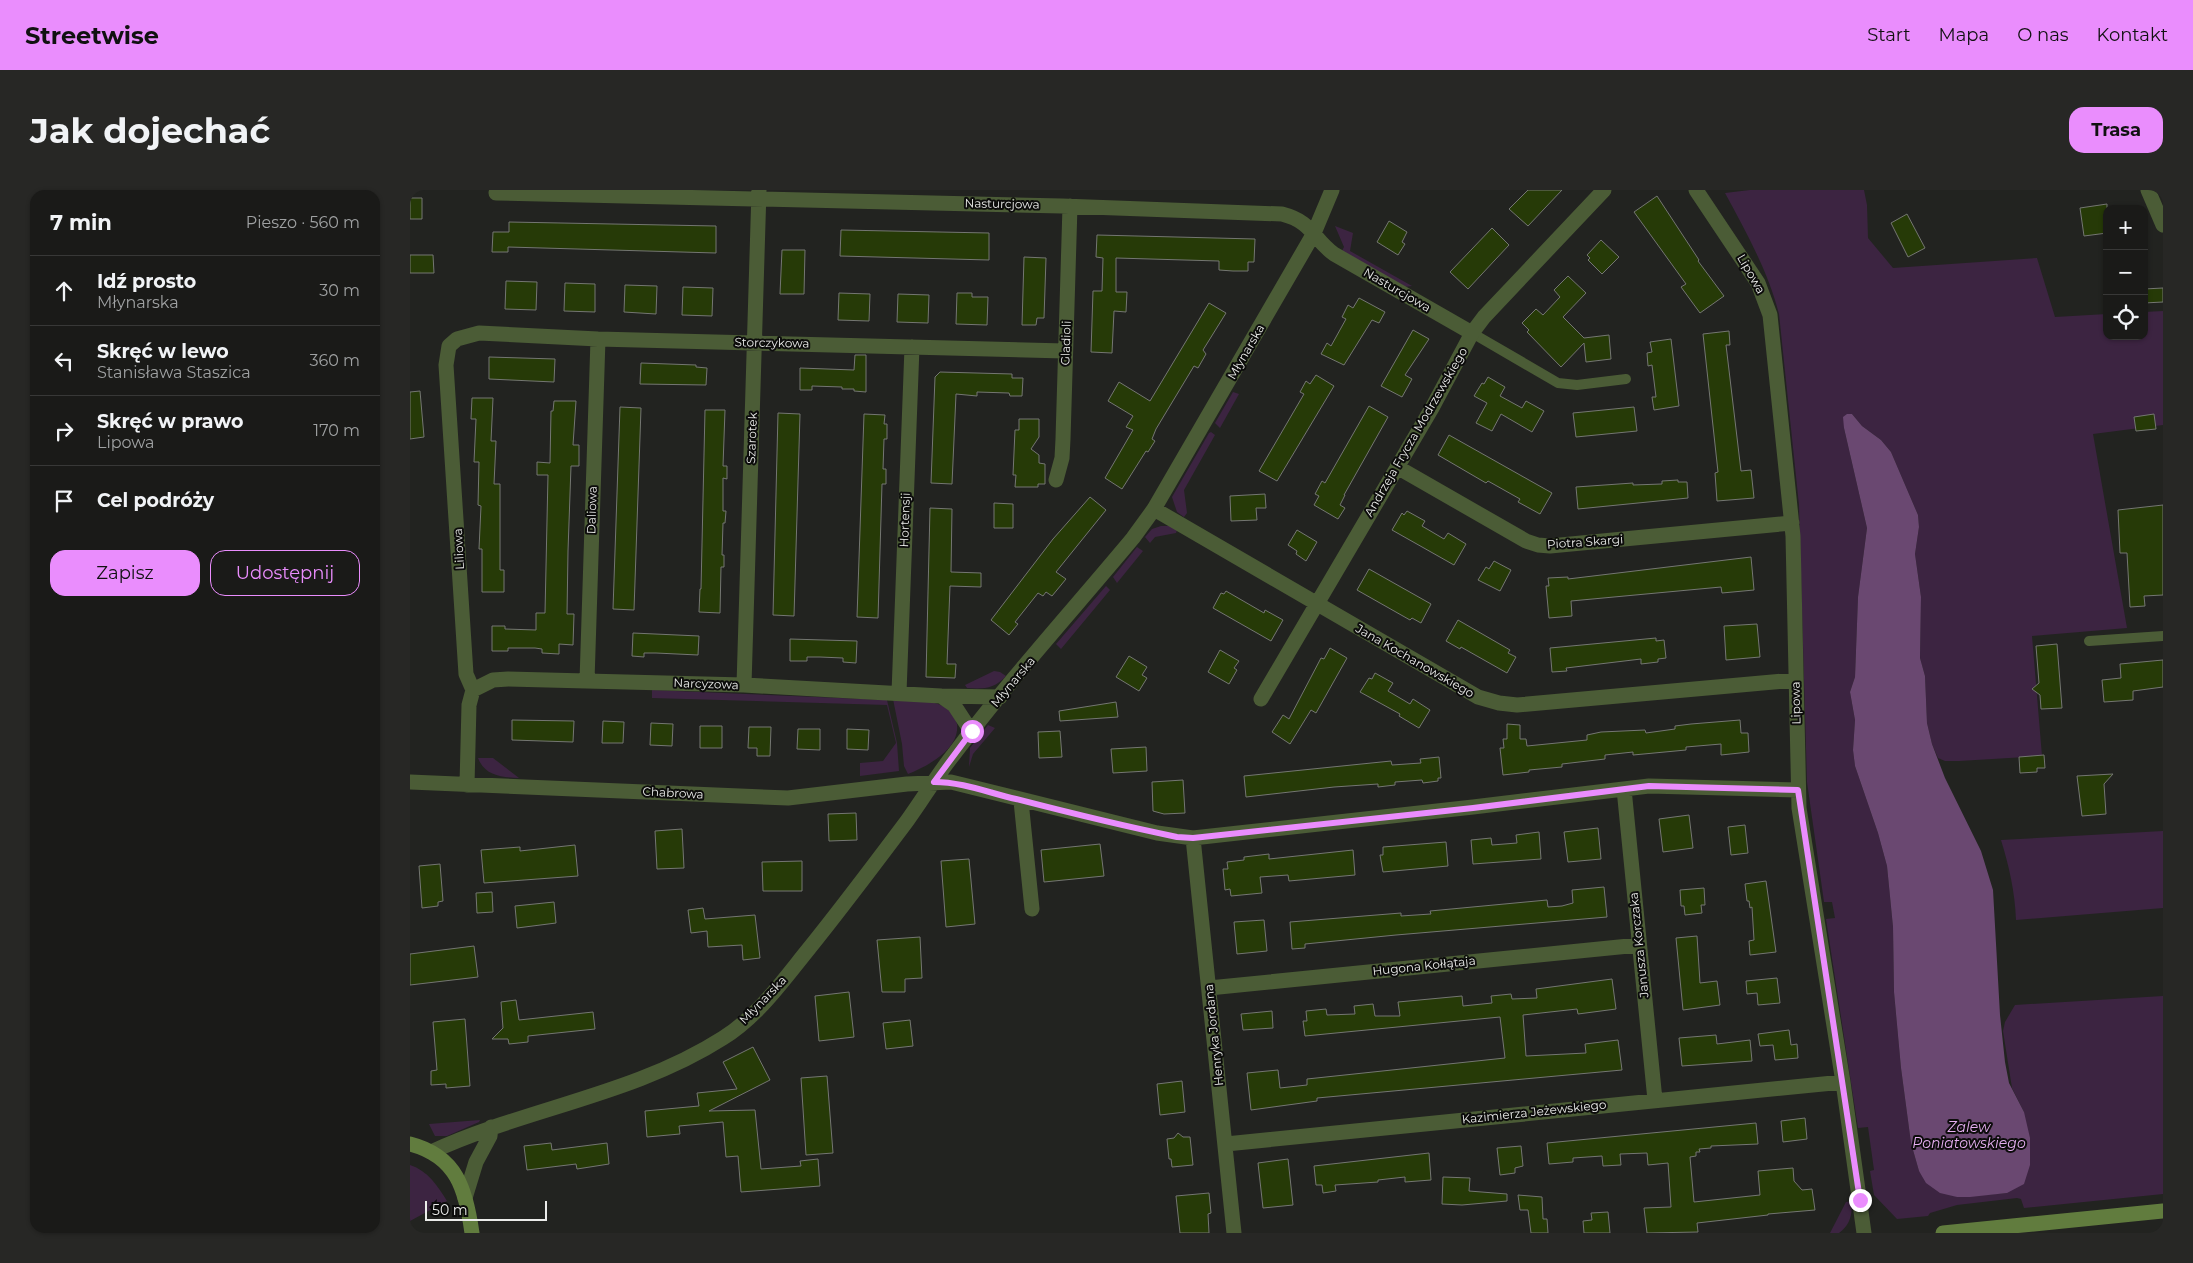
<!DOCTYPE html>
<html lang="pl">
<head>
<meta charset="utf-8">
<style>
  :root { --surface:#1a1a18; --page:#272725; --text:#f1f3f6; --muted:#9fa1a2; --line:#383837; --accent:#ea8dfd }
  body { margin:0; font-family:Montserrat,sans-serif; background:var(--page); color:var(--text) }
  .controls { position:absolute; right:15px; top:15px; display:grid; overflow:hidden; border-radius:10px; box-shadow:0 1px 4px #0004 }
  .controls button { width:45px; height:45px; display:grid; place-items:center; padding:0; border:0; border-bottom:1px solid var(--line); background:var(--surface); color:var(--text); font:25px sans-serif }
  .scale { position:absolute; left:15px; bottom:12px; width:122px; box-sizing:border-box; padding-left:5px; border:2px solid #ebecea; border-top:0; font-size:14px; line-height:18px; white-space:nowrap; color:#ebecea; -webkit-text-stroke:4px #0c0c0b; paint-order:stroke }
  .stop { position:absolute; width:15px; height:15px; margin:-11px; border:4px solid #ea8dfd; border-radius:50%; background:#fff }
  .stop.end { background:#ea8dfd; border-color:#fff; box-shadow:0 1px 5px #0008 }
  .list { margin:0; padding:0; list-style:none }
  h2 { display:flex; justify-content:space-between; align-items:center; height:65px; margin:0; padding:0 20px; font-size:21px }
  h2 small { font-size:16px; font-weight:400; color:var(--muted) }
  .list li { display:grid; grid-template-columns:32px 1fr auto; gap:15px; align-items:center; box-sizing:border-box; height:70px; padding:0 20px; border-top:1px solid var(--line) }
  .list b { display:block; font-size:19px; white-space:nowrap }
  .list p { margin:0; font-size:16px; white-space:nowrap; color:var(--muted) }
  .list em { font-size:16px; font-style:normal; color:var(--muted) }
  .actions { display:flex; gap:10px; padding:15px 20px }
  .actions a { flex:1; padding:11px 0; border:1px solid var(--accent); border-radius:15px; text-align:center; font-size:18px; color:var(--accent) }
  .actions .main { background:var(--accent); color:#111 }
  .icon { flex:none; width:28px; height:28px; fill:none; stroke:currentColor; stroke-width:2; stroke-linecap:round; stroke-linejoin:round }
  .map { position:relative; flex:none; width:1753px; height:1043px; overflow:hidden; border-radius:15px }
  header { display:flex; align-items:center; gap:30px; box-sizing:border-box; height:70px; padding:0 25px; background:var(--accent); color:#111 }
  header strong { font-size:24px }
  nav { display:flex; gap:28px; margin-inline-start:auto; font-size:18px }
  .intro { display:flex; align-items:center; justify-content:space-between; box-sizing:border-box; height:120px; padding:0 30px }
  h1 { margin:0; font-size:35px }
  .button { padding:12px 22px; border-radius:15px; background:var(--accent); color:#111; font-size:18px; font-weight:700 }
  main { display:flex; gap:30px; padding:0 30px }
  aside { flex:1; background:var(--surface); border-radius:15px; box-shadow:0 1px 4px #0004 }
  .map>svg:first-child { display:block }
  .green { fill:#3c2441 }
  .water { fill:#6a4871 }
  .building { fill:#263a07; stroke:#747672 }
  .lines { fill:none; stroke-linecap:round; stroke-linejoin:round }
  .lane { stroke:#4b5c36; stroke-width:10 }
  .street { stroke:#4b5c36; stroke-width:15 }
  .secondary { stroke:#617c3e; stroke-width:15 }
  .route { stroke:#ea8dfd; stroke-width:6 }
  .labels { text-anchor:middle; stroke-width:4; stroke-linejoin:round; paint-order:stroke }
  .street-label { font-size:12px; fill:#ebecea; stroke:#0c0c0b }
  .water-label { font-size:14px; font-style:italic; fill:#e5aef0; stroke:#0c0c0b }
</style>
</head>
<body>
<header>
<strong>Streetwise</strong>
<nav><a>Start</a><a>Mapa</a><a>O nas</a><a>Kontakt</a></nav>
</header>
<div class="intro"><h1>Jak dojechać</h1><a class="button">Trasa</a></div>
<main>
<aside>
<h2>7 min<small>Pieszo · 560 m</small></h2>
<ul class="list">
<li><svg class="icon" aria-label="ahead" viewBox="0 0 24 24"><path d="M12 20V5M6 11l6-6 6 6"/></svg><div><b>Idź prosto</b><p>Młynarska</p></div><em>30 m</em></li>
<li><svg class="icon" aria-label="left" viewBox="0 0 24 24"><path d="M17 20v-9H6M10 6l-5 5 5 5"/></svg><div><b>Skręć w lewo</b><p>Stanisława Staszica</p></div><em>360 m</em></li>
<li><svg class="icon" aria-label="right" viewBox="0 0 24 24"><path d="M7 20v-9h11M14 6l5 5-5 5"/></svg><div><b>Skręć w prawo</b><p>Lipowa</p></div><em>170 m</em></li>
<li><svg class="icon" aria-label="arrive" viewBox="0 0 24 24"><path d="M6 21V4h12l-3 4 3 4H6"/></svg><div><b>Cel podróży</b></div></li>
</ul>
<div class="actions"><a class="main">Zapisz</a><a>Udostępnij</a></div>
</aside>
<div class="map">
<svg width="1753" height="1043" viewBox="0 0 1753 1043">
  <rect width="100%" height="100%" fill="#222320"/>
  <!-- green -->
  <path class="green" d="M1340,0H1454L1457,15L1458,48L1483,78L1627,68L1645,127L1697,124V146H1734V122L1753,121V235L1683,244L1717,438L1622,446L1632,566L1549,571H1535L1528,568L1522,554L1517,533L1515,486L1510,468L1511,407L1505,364L1509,337L1508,325L1481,262L1471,250L1452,236L1442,224L1434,238L1457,338L1448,407L1445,487L1440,502L1445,530L1443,560L1445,576L1468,643L1477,676L1483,737L1484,802L1491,878L1501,953L1509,981L1547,1007L1597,1003L1614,922L1602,898L1593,841L1595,832L1605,815L1753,806V1004L1614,1018L1611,1009L1607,1008L1547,1015L1520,1023L1518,1026L1487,1029L1464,1005L1460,981L1464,980L1458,937L1448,938L1416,729L1425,728L1422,712H1414L1397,592L1389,315L1369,124C1358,81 1336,42 1315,3Z
    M925,36L943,43L940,61L1002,96L994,97L932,61L934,57Z
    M823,202L829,204L810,238L805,233Z
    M801,242L805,245L774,300L777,323L774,327L767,322L762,307L799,243Z
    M751,336H760L767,340L766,343L745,347L740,353L735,347L742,339Z
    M727,357L733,361L707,393L703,387Z
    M696,396L700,400L651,459L646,454Z
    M584,481L590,482L596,486C584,499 574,499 557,498L555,495Z
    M242,500L477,510L487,553L489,581L450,586V573L473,571L486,553L477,515L242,508Z
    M483,509C498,511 519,509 533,516C540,519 545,526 547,534C550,559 518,576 498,584L494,576L492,554Z
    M578,535L585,538L563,564L559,577L560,558Z
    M68,568H83L109,588C91,587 75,586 68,568Z
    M1753,641V718L1606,730C1605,702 1599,676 1591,650Z
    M70,930L69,932L37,946H25L19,934Z
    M0,975C18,981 27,995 37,1011L0,1031Z
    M1441,1011C1443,1024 1440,1035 1429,1043H1420L1436,1012Z"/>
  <!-- water -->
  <path class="water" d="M1437,224H1442L1452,236L1471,250L1481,262L1508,325L1509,337L1505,364L1511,407L1510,468L1515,486L1517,533L1522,554L1535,588L1571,661L1583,700L1590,825L1595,872L1599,893L1614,922L1620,948V975L1614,994L1597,1003L1560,1007H1547L1530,1003L1516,993L1509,981L1501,953L1491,878L1484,802L1483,737L1477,676L1468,643L1445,576L1443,560L1445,530L1440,502L1445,487L1448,407L1457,338L1434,238L1433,227Z"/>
  <!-- building -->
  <path class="building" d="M1118,0H1152L1118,36L1099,19Z
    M1247,6L1289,70L1288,71L1314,106L1290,123L1271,97L1276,94L1224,22Z
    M0,8H12V29H0Z
    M1697,14V43L1674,46L1670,18Z
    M1497,24L1515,58L1498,67L1481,33Z
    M979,31L997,42L992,52L995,54L988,65L967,52Z
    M99,32L306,36V63L98,57V62H82L83,42H99Z
    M1082,38L1099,55L1058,99L1040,82Z
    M431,40L579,43V70L430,66Z
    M687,45L845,49L844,72H838V81H823L809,80V71L706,68V102H717L716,122L704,121L702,163L681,162L683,101H692L693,68L686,67Z
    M1191,50L1209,67L1192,84L1178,70L1180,68L1177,65Z
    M372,60H395L394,104H370Z
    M0,65H23L24,83H0Z
    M614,67L636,68L634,128H627L626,135H612Z
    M1158,86L1176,103L1153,127L1174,148L1199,145L1201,169L1176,172L1174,153L1151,177L1117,142L1119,140L1112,133L1126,119L1133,125L1150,107L1144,100Z
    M96,91L127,92L126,120L95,119Z
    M155,93L185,94V122L154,121Z
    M215,95L247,96L246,124L214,122Z
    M273,97L303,98L302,126L272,125Z
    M1753,98V112L1734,113V99Z
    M429,103L460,104L459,131L428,130Z
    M547,103H562V107H578L577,135L546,134Z
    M488,104L519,105L518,133L487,132Z
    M949,108L975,122L969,133L962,130L934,175L911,164L917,153L921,156L936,129L932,127L938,115L943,118Z
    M799,113L816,123L793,160L796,164L788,178L784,176L746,239L742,249L745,251L738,262L736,261L712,299L695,288L723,240L716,237L723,226L698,211L709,192L740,211Z
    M1003,140L1019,149L995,185L1002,189L992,207L971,196Z
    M1319,141L1320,155H1316L1331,281L1341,280L1344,308L1307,311L1305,283L1308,282L1293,144Z
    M1261,149L1269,216L1244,220L1242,207H1246L1242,175L1238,176L1237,163L1242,162L1240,152Z
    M445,165H456V202L444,201V199H432V197L402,196V200H390V178L444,180Z
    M79,167L145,169L144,192L79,189Z
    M231,173L286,175V177L297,178L296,195L230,194Z
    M530,182L602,184V188H613L612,206H600L599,203L567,202V206L546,204L542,294L521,293L525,187Z
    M906,185L924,196L867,291L849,281L894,204L890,202L896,191L900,194Z
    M1078,187L1095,197L1090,206L1112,218L1116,211L1134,221L1122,242L1091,224L1082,241L1066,233L1077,213L1064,206L1072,193L1074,194Z
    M10,201L14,247L0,249V202Z
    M62,208H83L81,251H86L84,294H90V380H94V402H72V359H69L71,316L68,315L69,272H64L66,229H61Z
    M144,211H166L163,255H169V276H161L158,361L157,424H164L163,455L149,454V464L132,463V459L125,458H98V461H82V436H95V439L126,440V423H135L138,285H127V272L140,273L141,221H143Z
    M959,216L978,227L934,305H935L930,315L935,318L928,329L904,315L909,306L905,304L912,291L915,293Z
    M210,217L231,218L224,420L203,419Z
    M1224,217L1227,241L1166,247L1163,223Z
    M295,220H315L313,276H317V289L313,288V321H316L315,333H313L312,365H314V377H311L310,423L289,422L290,399H291Z
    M368,223L390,224L384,426L363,425Z
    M454,224L475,225L474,234H477V249H474L473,279H476V294H472L468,428L447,427Z
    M1744,224L1746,239L1726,241L1724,227Z
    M609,229H629V247L621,259L629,265V273L635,274V294H628V297H605L606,285H603L605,240H609Z
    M1039,245L1142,303L1130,324L1108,312L1110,309L1078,291L1076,293L1028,265Z
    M1268,290V292H1277L1278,308L1168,319L1166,297L1223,293V295L1252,294V291Z
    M855,304L856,318H846L847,330L821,331L820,306Z
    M680,307L696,320L646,382L656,389L642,406L636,402L633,406L628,403L605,432L608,434L599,445L581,430L643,349Z
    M584,313L603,314V338H584Z
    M1753,315V405L1734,406L1735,416L1720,417L1717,363H1710L1708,320Z
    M520,318L542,319L541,382L571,383V397L540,396L537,474H546L545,488L516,487Z
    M997,321L1015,331L1012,336L1034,349L1038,343L1056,354L1044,375L982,340L992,323L994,325Z
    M887,340L907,352L896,371L886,364L887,361L878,355Z
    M1341,367L1344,400L1312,403L1311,397L1161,411L1162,426L1139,428L1136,396H1139L1138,388L1158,387V389Z
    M1084,371L1101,380L1090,401L1068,390L1076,377L1079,379Z
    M959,379L1021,414L1011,433L1002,428L1000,430L947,400Z
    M816,401L854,423L855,420L873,430L861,451L803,418L811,403L814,404Z
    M1048,430L1100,460L1098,463L1106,467L1097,483L1051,457L1050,459L1036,451Z
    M1347,434L1350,467L1316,470L1314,436Z
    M223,443L289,446L288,465L246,463H234V467L222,466Z
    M1246,448V451L1254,450L1256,468L1248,469V472L1231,474V469L1156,478L1157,481L1142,482L1140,458Z
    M380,449L447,451L446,473L433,472V468L410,467H397V471H380Z
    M1647,454L1652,518L1631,519L1630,505L1622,499L1629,493L1626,456Z
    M920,458L937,468L906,523L901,520L880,554L862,542L873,525L879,529L911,468L914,469Z
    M810,460L829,471L824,478L827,480L819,494L798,482Z
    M719,466L737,477L732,485L737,488L729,501L706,487Z
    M1753,470V497L1723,501V510L1694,512L1692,490L1711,488L1710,474Z
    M965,483L983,493L978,501L1000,514L1003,509L1020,520L1009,538L989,526L990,524L950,502L959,488L962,489Z
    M706,512L708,527L650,531L649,521Z
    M102,530L164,531L163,552L102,550Z
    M1330,530L1331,543H1338L1339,562L1311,565V554L1276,557V560L1223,565V562L1195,565V569L1152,574V577L1119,580V582L1093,585L1090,558H1094L1093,549H1097V534L1110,535V549H1116L1117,556L1177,550V545L1191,542L1235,540L1236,543L1265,539V536L1281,534Z
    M193,531L214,532L213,553H192Z
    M241,533L263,534L262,556L240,555Z
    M290,536H312V558H290Z
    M339,537H361L360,566H347V558H338Z
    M388,539H410V560L387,559Z
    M437,539L459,540L458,560L437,559Z
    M650,541L652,567L629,568L628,542Z
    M736,557L737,581L703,583L701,559Z
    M1634,565L1635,578H1627V582L1610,583L1609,567Z
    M1029,567L1031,588H1028V591L1013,593L1012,590L985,592V595L968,597V594L924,597L836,607L834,586L981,571L982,575L1011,573L1010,569Z
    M1703,584L1694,594L1696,624L1672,626L1667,586Z
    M773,590L775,623L754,624L743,621L742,592Z
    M446,623L447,650L419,651L418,624Z
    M1279,625L1283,658L1253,662L1249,629Z
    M1335,635L1338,663L1321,665L1318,637Z
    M1188,638L1191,669L1158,672L1154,642Z
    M272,639L274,678L247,679L245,641Z
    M1129,642L1131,669L1063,674L1061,650L1081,648L1082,655L1107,653L1106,645Z
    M1036,652L1038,676L973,682L970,665H973V657Z
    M690,654L694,686L634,692L631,660Z
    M165,655L168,686L74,693L71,660L110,657V661Z
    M943,660L945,685L879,691L878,685L850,687L852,703L821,706L820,699L815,700L813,679H818L817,672L834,670V667L859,664V669Z
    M559,669L565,734L536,737L531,671Z
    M392,671V701H353L352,672Z
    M30,674L33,711L28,712V716L12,718L9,676Z
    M1356,691L1366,762L1340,765L1339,751L1344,750L1342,717L1340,718L1339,711H1337L1335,694Z
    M1194,697L1197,727L986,745L895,754V758L882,759L880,732L991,723V726L1021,724L1020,721L1137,710L1138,717L1152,716L1163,713L1162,700Z
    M1294,698L1295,715H1291L1292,723L1275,725L1274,716H1271L1270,700Z
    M82,702L83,722L67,723L66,703Z
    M144,712L146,733L107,738L105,716Z
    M293,718L295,729L345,725L350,768L333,770L332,755L298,757L297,741L281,743L278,720Z
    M854,730L857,761L827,764L824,732Z
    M1287,746L1290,793L1307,791L1310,815L1273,820L1266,748Z
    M510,747L512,788L495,789V802H472L467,750Z
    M64,756L68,787L0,795V764Z
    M1367,788L1370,813L1348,815L1347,803L1337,804L1336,791Z
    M1202,789L1206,819L1168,824L1167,819L1113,825L1116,866L1176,863L1175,854L1208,850L1212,880L907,908V911L841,920L837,883L868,880L870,898L897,895V889L1095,868L1090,827L895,846L893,831H897L896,821L916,819L917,825L945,824L944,816L963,814L965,826H990L988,812L1052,806L1053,816L1082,813L1081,806L1101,804L1102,809L1127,808L1126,799Z
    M439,802L444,847L409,851L405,806Z
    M106,810L109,830L183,822L185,839L118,846V852L99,854L98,849H82L93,838L91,812Z
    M862,821L863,838L833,840L831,824Z
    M55,829L60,896L36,898V894L21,895V881L27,880L23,832Z
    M500,830L503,856L476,859L473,833Z
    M1379,840L1381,855L1387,854L1388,868L1365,870L1363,855L1350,856L1348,844Z
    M1306,845L1307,854L1340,850L1342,871L1272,876L1269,848Z
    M343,857L360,890L299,921L345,920L351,979L391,976L390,971L408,969L410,996L331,1002L328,966L316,967L313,932L269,936L270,944L237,947L235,921L289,916L287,903L327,899L313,872Z
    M417,886L423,963L396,965L391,888Z
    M772,891L775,922L750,925L747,894Z
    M1395,928L1397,949L1373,952L1371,931Z
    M1346,933L1348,954L1301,956V958L1289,959L1290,962H1286V966L1280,967L1284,1012L1350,1005L1348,981L1383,978L1384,991L1392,1000L1402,999L1405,1020L1358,1024V1025L1287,1033L1288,1042L1237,1043L1234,1018L1261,1017L1258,973L1238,975L1237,963L1210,964L1211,975L1193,976L1192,966L1163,968V972L1139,974L1137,953Z
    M768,943L773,947H780L783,975L762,977L761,969H759L757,949L764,948Z
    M141,953L142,960L197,953L199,974L167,979L166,974L117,980L114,956Z
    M1111,956L1113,976L1105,978V983L1090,985L1087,958Z
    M1019,963L1021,990L995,992V987L968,990V992L925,995L926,1001L913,1003L912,995H906L904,976Z
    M878,969L883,1015L853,1018L848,973Z
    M1033,987L1060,988L1059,1001L1097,1004V1011L1052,1015L1032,1014Z
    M799,1003L801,1023L798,1024L799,1043H770L766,1006Z
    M1108,1005L1132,1007L1133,1029H1137L1138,1043H1121L1118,1020H1110Z
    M1198,1022L1200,1043H1174L1173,1031L1182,1030L1181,1023Z"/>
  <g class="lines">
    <!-- lane -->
    <path class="lane" d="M1062,143L1148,193L1167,195L1216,189
      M1679,451L1753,446"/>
    <!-- street -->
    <path class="street" d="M1286,0L1348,93L1360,125L1383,346L1389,618L1433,892L1454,1043
      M1738,0L1753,35
      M86,3L652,16L872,24C903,32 902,48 924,64L1062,143
      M987,277L1116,351L1128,355L1140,356L1382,333
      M646,290L652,268L653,249L660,16
      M744,319L1068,507L1089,513L1107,515L1385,490
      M177,491L188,149
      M334,495L349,0
      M63,500L83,490L98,489L334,495L531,506L544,515L561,541
      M489,503L502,157
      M531,506L590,507
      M851,509L1022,218L1062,143L1074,127L1194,0
      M0,592L378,608L497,594L541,592L747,643L783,648L1063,617L1239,596L1388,600
      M57,595L59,515L63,500L56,484L36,175L39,156L47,149L69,143L188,149L655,161
      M1214,599L1245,910
      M611,611L622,719
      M783,648L824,1043
      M799,798L1229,755
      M816,954L1433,892
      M21,962C116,918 224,905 313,848C347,827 372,792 397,761C431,719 464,675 497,631C513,609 527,585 544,564C600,489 663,420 723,348L744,319L904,43L922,0
      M55,1008L66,972L80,946L81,937"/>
    <!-- secondary -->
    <path class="secondary" d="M0,954C47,966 56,1000 62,1043
      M1533,1043L1753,1021"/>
  </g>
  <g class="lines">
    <!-- route -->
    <path class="route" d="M562,541L524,592C553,592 579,603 606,609C660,623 713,636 767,647L783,648L1063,618L1239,596L1388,600L1450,1010"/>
  </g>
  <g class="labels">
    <!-- street labels -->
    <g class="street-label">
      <text transform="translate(592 14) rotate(1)" y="4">Nasturcjowa</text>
      <text transform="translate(1341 84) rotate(60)" y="4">Lipowa</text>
      <text transform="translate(987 100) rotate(30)" y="4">Nasturcjowa</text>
      <text transform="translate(362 153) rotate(1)" y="4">Storczykowa</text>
      <text transform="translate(656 153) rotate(-88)" y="4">Gladioli</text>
      <text transform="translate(836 162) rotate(-60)" y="4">Młynarska</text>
      <text transform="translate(1006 242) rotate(-60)" y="4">Andrzeja Frycza Modrzewskiego</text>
      <text transform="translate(342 248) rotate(-88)" y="4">Szarotek</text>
      <text transform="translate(182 320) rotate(-88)" y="4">Daliowa</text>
      <text transform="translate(495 330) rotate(-88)" y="4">Hortensji</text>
      <text transform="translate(1175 352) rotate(-4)" y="4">Piotra Skargi</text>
      <text transform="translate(49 359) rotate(-93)" y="4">Liliowa</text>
      <text transform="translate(1005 471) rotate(30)" y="4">Jana Kochanowskiego</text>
      <text transform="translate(603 492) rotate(-50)" y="4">Młynarska</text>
      <text transform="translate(296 494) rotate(2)" y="4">Narcyzowa</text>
      <text transform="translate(1386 513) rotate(-91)" y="4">Lipowa</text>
      <text transform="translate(263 603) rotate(3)" y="4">Chabrowa</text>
      <text transform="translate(1229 755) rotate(-96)" y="4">Janusza Korczaka</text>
      <text transform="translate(1014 776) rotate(-6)" y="4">Hugona Kołłątaja</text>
      <text transform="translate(353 810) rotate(-46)" y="4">Młynarska</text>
      <text transform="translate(804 845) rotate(-96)" y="4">Henryka Jordana</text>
      <text transform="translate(1124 922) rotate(-6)" y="4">Kazimierza Jeżewskiego</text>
    </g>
    <!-- water labels -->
    <g class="water-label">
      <text x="1559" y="942">Zalew<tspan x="1559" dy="16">Poniatowskiego</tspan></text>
    </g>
  </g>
</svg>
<div class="controls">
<button>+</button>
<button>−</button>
<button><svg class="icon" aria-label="locate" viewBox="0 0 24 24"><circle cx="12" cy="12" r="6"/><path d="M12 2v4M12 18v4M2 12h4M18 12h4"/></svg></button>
</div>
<div class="scale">50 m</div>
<div class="stop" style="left:562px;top:541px"></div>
<div class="stop end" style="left:1450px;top:1010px"></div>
</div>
</main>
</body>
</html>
